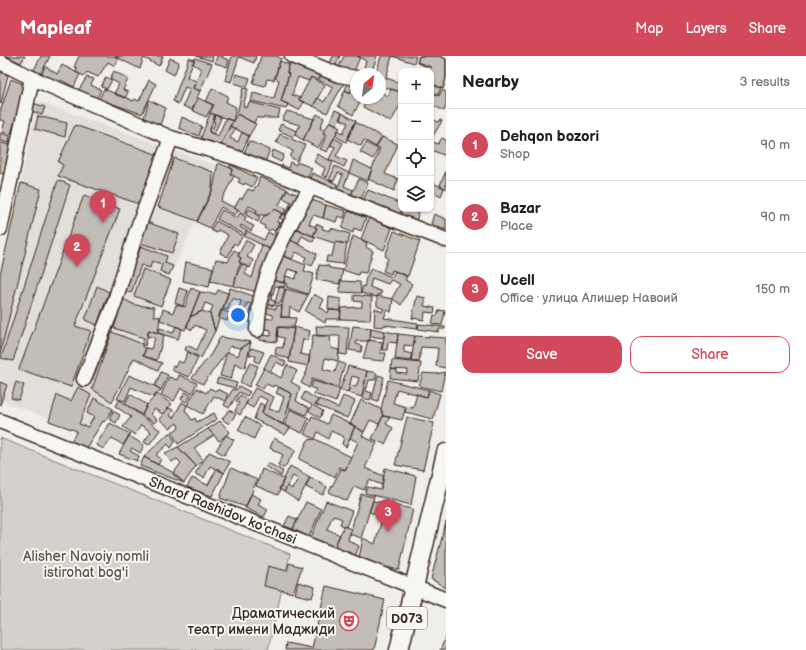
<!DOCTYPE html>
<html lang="en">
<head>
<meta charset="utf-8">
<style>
  :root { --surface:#fff; --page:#f6f6f6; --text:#202124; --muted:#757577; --line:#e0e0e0; --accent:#d1495b }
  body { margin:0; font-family:"Balsamiq Sans",sans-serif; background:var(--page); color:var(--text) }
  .controls { position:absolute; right:12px; top:12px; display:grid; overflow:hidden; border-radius:8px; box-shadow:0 1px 3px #0004 }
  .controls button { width:36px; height:36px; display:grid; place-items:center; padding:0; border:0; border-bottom:1px solid var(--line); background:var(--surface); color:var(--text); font:20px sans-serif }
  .compass { position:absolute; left:350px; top:12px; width:36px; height:36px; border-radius:50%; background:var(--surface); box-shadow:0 1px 3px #0004; rotate:29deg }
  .you { position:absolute; left:238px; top:259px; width:14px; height:14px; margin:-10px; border:3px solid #fff; border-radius:50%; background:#1a73e8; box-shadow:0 0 0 6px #1a73e833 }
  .badge { display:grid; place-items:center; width:26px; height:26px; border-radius:50%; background:var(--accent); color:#fff; font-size:13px; font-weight:700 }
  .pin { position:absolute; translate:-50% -33px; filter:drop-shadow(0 1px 2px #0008) }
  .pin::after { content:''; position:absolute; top:21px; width:14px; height:12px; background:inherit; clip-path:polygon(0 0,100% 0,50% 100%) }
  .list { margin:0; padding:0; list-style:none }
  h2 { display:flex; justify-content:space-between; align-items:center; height:52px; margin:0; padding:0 16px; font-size:17px }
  h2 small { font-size:13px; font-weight:400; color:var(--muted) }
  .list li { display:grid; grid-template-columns:26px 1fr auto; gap:12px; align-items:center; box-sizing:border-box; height:72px; padding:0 16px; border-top:1px solid var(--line) }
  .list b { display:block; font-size:15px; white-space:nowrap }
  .list p { margin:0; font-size:13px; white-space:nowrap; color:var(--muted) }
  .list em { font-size:13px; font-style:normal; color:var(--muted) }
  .actions { display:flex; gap:8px; padding:12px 16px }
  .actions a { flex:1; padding:9px 0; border:1px solid var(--accent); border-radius:12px; text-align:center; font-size:14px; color:var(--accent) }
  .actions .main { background:var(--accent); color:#fff }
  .icon { flex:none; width:22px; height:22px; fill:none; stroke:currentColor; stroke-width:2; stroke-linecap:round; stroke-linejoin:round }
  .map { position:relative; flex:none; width:446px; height:594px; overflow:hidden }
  header { display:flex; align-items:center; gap:24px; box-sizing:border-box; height:56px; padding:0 20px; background:var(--accent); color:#fff }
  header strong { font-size:19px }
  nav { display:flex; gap:22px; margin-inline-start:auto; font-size:14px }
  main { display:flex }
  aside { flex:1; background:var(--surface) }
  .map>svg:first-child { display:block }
  .built { fill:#e2dfdb }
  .green { fill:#d4d1cc; stroke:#887e75 }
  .building { fill:#c2bdb7; stroke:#3b2a1e }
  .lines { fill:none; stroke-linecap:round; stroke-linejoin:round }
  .minor-casing { stroke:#3b2a1e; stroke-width:17 }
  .major-casing { stroke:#3b2a1e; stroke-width:21 }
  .minor { stroke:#f6f6f2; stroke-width:14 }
  .major { stroke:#f6f6f2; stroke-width:18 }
  .labels { text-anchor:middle; stroke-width:4; stroke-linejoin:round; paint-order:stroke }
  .shield { fill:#f6f6f2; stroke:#73675e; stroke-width:1 }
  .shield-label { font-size:13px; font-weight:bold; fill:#3b2a1e }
  .street-label { font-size:14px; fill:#3b2a1e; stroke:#f6f6f2 }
  .park-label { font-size:14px; fill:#61544a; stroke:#f6f6f2 }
  .poi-label { font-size:14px; fill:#3b2a1e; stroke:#f6f6f2; text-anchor:end }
</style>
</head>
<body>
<header>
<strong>Mapleaf</strong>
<nav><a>Map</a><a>Layers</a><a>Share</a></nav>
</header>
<main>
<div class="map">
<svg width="446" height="594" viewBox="0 0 446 594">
  <rect width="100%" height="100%" fill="#efeeea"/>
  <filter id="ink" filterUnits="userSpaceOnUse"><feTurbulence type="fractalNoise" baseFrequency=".025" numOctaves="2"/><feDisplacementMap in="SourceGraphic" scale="8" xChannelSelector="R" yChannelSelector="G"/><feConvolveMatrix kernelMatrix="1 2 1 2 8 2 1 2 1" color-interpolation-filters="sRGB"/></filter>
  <g filter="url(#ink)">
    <!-- built -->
    <path class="built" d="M38,45L221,111L95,380L0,344V223Z"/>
    <!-- green -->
    <path class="green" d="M0,382L290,498L268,594H0Z"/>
    <!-- building -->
    <path class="building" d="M6,0H25L21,7Z
      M41,0H50L41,18L34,14Z
      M79,0H114L119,2L115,10L108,6L98,21L87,16L84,20L75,16L77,12L74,11Z
      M114,0H144L140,13Z
      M144,0H163L159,10L144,2Z
      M196,0H213L212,5Z
      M217,0H223V2L229,4L227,11L215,7Z
      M232,0H256L254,7L239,1L231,26L225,24Z
      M261,0H276L281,2L274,24L267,23L265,30L253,27Z
      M333,0H340L334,14L328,12Z
      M344,0H357L360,1L352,20L336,16Z
      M357,0H377L371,18H362L366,5Z
      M381,0H416L414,7L392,0L386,22L401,27V36L380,30V18H376Z
      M419,0H439L446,3V22L443,33L431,28V15H429L431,12L417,7Z
      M419,0H439L446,3V22L443,33L431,27V15H430L431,11L417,6Z
      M170,2L179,6L174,19L165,14Z
      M189,2L194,4L187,21L196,25L193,32L200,35L192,54L183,50L190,33L185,31L178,48L173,45Z
      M195,2L212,8L200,35L193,32L201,13L193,8Z
      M291,3L321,16L317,25L311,21L309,25L298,21L292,39L300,42L299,44L304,46L299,54L281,45L289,18L287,17Z
      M280,5L289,9L287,17L289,18L281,45L288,48L286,53L251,45L253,37L274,42L279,24L275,22Z
      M62,9L80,18L74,31L61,24L59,28L41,18L45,10L57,18Z
      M114,15L128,23L123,34L128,36L125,42L114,38L119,28L110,23Z
      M0,16L8,19L1,48L0,47Z
      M323,16L344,27L327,57L313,50L318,42L324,46L333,31L319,24Z
      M236,18L250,22L247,31L234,27Z
      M87,21L94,23L91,29L101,34L97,42L78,35Z
      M106,21L112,24L107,33L101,31Z
      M311,21L325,29L313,50L299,44Z
      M350,22L356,24V30L353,29L350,37L345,34Z
      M11,23L25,29L11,78L2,76L5,65L0,64V56Z
      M149,24L156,28L142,58L99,43L104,33L134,45L135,43L139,45Z
      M431,28L441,32L438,39L431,36Z
      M212,32L228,40L226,46L236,51L233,65L210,57L214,49L206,46Z
      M243,32L248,33L243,50L247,52L249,46L280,54L278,62H256L254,67L237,58Z
      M391,33L401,36V47L391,66L363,51L369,42H380V36L388,40Z
      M345,34L356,39V42H369L367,45L362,42L353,59L338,50Z
      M442,34L446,36V50L444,55L431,48V36L439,40Z
      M198,42L213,49L206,61L192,54Z
      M149,44L166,52L160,69L144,62Z
      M33,47L45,51L42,59L31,55Z
      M335,54L342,57L336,69L330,65Z
      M287,55L314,63L303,84L295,79L300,69L282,64Z
      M210,57L215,59L209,76L218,80L226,62L233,65L220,90L201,82Z
      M342,57L356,65L346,86L335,80L338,74L343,77L348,67L340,63Z
      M237,58L256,68L249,80L230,70Z
      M317,58L324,62L320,72L325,74L323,77L326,78L318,92L303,84Z
      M215,59L221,62L214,78L209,76L211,71L213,72L215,66L213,65Z
      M38,60L67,67L65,81L35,73Z
      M182,61L202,70L199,80L179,72Z
      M431,62L438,66L440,64L442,65L433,80L431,79Z
      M330,65L340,71L327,96L320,93L327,79L323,77Z
      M355,66L382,81L376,91L364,84L361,90L347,83Z
      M281,68L297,75L293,81L278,74Z
      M75,69L164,101L139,148L58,120L63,109L58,106Z
      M230,70L235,73L230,82L238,86L242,76L249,80L240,100L220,90Z
      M0,77L10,80L9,87L0,85Z
      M280,78L305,89L297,105L290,101L293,95L276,86Z
      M382,81L398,88L385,118L398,123L394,135L368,123L380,92L376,91Z
      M334,82L343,87L336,100L347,105L344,111L329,103L335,91L330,89Z
      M442,82L446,84V100L431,94V85L438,88Z
      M249,85L270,94L263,111L242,102Z
      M0,87L10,89L6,119L0,117Z
      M366,87L378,93L373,103L360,96Z
      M273,94L284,99L281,106L271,101Z
      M317,98L333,106L327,122L322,119L325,112L314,106Z
      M174,102L213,116L212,134L197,165L158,151Z
      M353,104L372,113L368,125L349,117Z
      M290,106L296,109L297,106L312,112L306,126L279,114L282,109L288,112Z
      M218,107L233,113L230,118L234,120L221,145L239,154L235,159L221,151L210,172L197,166L213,133Z
      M231,109L257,122L252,131L245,127L244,129L238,126L240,123L230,118L233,113L229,111Z
      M335,110L349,117L344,130L353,134L351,139L337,133L343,119L338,117L334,125L329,124Z
      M446,115V133L440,129Z
      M312,117L337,128L335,135L309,124Z
      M260,121L287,133L279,149L286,152L284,158L275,153L267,159H259L256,157L257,154L249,150L244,158L234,152L240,142L242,143L248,133L253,135L256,130H257Z
      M359,123L368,127L361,143L351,139Z
      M58,124L70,129L13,305L1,302Z
      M431,126L444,132L441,140L431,135Z
      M21,127L41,133L0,298V219Z
      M287,134L303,141L291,161L285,158L291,146L283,142Z
      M368,134L401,148V153H402L400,159L363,144Z
      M84,139L120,153L75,270L91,275L71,331L19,313Z
      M309,143L326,149L323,162L313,159L309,168L317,172L313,180L295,172Z
      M326,149L346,155L344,162L338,160L336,166L323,162Z
      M249,153L256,156L255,158L260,161L258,166L246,159Z
      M275,153L282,157L277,166L279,167L275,175L271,173L269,175L264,172L265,170L260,167L264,160L267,159Z
      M402,153H420L416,165L400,159Z
      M222,154L237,162L240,157L246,161L244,165L254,170L251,175L241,169L240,171L247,175L245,179L217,163Z
      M348,155L366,162L361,175L354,172L353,177L342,172Z
      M282,158L291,161L279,180L274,177L279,167H281L283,164L280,162Z
      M434,158L446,163V174L431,168Z
      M369,162L392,172L384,194L361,183Z
      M216,165L243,180L237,189L234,187L228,201L220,197L228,179L218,174L216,177L211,174Z
      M147,166L179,178L172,197L140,187Z
      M316,168L323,170L322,173L330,175L331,172L350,178L348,188L335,186L334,187L313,180L317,172L315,171Z
      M295,172L315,181L313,186L302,180L298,188L289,183Z
      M247,175L264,184L268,176L279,182L272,194L244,180Z
      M394,175L420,185L408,220L392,214L391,218L383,215L388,202L385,200Z
      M353,180L367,187L366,191L373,195L366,217L359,216L358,219L343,214Z
      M285,181L317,198L312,210L304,206L306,201L296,196L292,203L278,198Z
      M246,184L254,189L247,201L253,204L250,212L239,206L241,202L238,200Z
      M335,186L347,188L343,208L326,206L327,200H332Z
      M262,189L272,194L261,237L234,230L237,218L242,208L248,211L245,218L252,222Z
      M141,190L167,200L165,207L173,210L169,219L160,215L162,208L152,205L150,212L141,209L131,237L125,235Z
      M234,194L239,197L238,200L241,202L239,206L241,207L238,213L234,230L210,225L216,203L228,206Z
      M278,198L306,209L304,215L314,218L308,238L286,231L287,227H284L286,220L295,223L298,216L288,213L283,227L269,223Z
      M186,206L213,212L209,231L183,225Z
      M319,209L329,210V212L343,214L340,228L316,224Z
      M371,212L392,221L395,215L407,221L405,224L412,228L401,249L392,242L400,228L391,224L388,228L372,222L370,231L382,236L380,239L378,238L376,241L361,237L363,230L364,231L366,222Z
      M143,213L171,224L161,250L134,240Z
      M269,223L285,227L284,231L275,230L273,238L265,236Z
      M340,225L360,226L361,237L340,236Z
      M97,230L109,236L97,269L85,264Z
      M279,231L285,232L281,247H275Z
      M179,232L188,235L183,250L175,247Z
      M191,232L200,236L185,274L160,264L163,253L173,257L176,249L185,251Z
      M230,232L259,242L255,264L248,261L251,248L247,247L245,257L238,255L241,245L232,242L228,254L223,253Z
      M286,233L308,239L299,256L290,251L289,261H281L282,249Z
      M218,234L228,237L215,275L210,258L213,250L205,247L202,255L190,261L200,236L216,238Z
      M266,237L272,238L271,244L275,245V250L265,248Z
      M314,238L324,244L320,251L328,257L329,254L341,255L340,263H326L325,267L305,255Z
      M354,239L372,241L370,264L340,263L341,252L362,251V246L354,245Z
      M377,240L393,243L391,256L387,254L384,262L418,267L417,273L384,269L383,271L374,270L375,252L382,256L384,253L377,250Z
      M417,240L426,242L424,250L435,252L434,257L425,256L424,264L412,262Z
      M329,241L341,243V255L328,253Z
      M123,243L135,249L154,251V260L160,261L158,277L149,274L145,290L142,288L144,282L114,272Z
      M277,249L282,250L281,261L296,262L294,271H278L277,286L259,284L260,279L271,280V274L261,272L263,262L273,263V259L263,256L264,250L276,253Z
      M221,254L230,257L240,258V263L228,262L227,265L218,262Z
      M439,254L445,255L442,269L432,268L434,259L437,260Z
      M202,255L210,258L215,275L201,302L185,294L187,289L197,294L206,274L195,269L192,274L187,271L190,261Z
      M419,268L436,270L445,271V273H439V276L418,273Z
      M176,270L182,273L178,283L158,277L160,272L173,277Z
      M316,270L349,271L347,299L339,298L340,280H317Z
      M353,270L371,272L370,285H356V288L362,290L361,296L349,294Z
      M278,271L294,273L289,303L275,298L276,291L283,292L284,282L277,280Z
      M294,271L310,275L308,284L303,283L300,298L310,300L308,310L289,306Z
      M371,272L385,275L383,282L370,280Z
      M149,274L164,279L157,304L143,300L146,292L151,293L155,282L147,280Z
      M385,275L398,278L397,287L388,286L387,294H382Z
      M112,276L142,288V291L146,292L143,300L162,307L158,314L134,302L112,346L92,333Z
      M398,278L415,280L413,290L404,289V296L412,298L411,305L395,303Z
      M313,279L330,280L331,292L339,294L338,305L325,302L323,313L335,316L338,306L345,308L338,332L312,323L309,332L301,327L307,315Z
      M221,280L226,282L251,286L241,292L230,290L227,296L203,328L192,322L211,298Z
      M415,280L446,282V312L436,310L438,292L421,291L419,306L411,305Z
      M368,284L383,286L380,297H386L384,305L363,303Z
      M251,286L245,312L235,307L231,323L220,320L227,296L238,300L241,292Z
      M251,292L264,296L259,307L255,305L256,300L249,299Z
      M188,296L198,302L189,321L171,314L173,310L175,311L178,305L183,307Z
      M271,298L286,306L284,310L276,306L270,316L264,312Z
      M392,304L421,307L418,325L390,322L391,313L397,314V317L407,318L408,314L391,313Z
      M250,307L258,310L249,331L240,326Z
      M287,309L297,315L291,326L300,331L296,345L309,352L306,359L288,351L292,338L274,329L273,331L266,328L263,333L255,329L264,312L281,322Z
      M348,310L367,315L362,341L348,337L350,329L356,331L359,322L352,320L348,336L340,334Z
      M367,315L377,317L375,324H369L366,335L372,337L370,344L362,342Z
      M161,316L168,319L161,334L155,330Z
      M445,316L441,335L419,330L423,317L436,318Z
      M129,319L155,330L161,334L153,341L131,331L125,345L117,343Z
      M179,319L197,327L192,337L181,332L174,345L161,339L169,321L177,324Z
      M378,319L384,321L378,345L372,343Z
      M218,322L237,327L235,332L216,327Z
      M388,324L429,334L427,341L397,333L393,347L406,351L402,364L383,360L381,353Z
      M313,325L340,333L336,346L314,338L316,333L311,332Z
      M0,326L7,329L0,349Z
      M16,326L24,329L19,344L11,342Z
      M239,330L250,336L247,340L239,336L229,352L224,349L233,333L236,334Z
      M78,331L91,339L79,368L88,371L94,361L87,357L94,342L113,353L104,366L103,365L86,392L71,385L77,375L49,365L57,339L71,345Z
      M279,331L292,338L283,369L262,357L267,344L259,340L253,352L246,348L255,332L274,341L269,353L279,356L284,341L276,337Z
      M197,332L206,337L210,332L215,335L217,333L228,338L225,345L214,340L203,358L187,349Z
      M429,334L440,338L433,363L405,356L406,351L413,352L417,338L427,341Z
      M185,336L191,339L186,346L181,343Z
      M305,336L318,344L314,350L323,355L320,362L309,355L312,349L301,343Z
      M130,338L147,349L142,359L125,348Z
      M157,338L172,348L162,358L155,353L150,358L157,364L154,367L142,359L147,349Z
      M240,339L248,344L240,359L235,355L239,347L236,345Z
      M343,340L355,345L347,362L316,349L319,343L338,352Z
      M120,344L160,374L149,389L144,386L151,376L141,369L135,379L123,371L131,361L115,350Z
      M361,344L381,353L383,360L379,368L370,364L364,376L350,368Z
      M182,346L187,349L185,354L192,364L195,362L197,366L214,357L217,363L178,388L172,376L179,372L177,367L170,372L159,363L169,352L173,354L170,360L173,362Z
      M260,347L264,349L262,357L290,372L285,379L254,363Z
      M290,353L309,362L302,377L285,369Z
      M229,354L236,358L229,368L222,363Z
      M113,355L120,359L116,367L109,363Z
      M331,359L355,370L346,391L342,388L344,381L331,375L328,383L318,376L315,383L304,378L312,360L327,368Z
      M383,360L390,361L386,368L393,372L385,388L372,383Z
      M245,361L260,370L254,383L238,374Z
      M407,361L434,367L423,414L395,409Z
      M220,365L230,376L219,385L208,373Z
      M110,367L130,378L123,389L112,382L104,393L96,389Z
      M355,370L364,376L362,380L377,387L365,412L384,420L382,429L369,424L364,434L354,430L347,445L329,436L341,413L345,414L358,386L350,382Z
      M208,373L214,379L194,392L203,404L196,410L178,391Z
      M170,376L175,386L171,392L168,388L156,399L161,403L158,409L144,401Z
      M226,379L234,384L224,399L216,394Z
      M129,380L144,389L140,397L132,392L130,395L139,400L137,405L119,398Z
      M274,382L296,394L284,412L278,409L283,399L270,392Z
      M315,383L351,401L345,414L339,411L335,421L299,403L308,384Z
      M178,391L196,410L184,427L173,418L181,407L177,403L171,406L165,397Z
      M209,396L230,406L224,417L210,410L204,422L195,418Z
      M144,401L172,416L184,427L140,410Z
      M268,407L283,415L281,420L265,410Z
      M290,410L310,421L298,445L284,436L288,430L292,433L298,423L293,420L284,436L279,433Z
      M217,412L224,417L212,440L187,431L192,422L208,429Z
      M231,412L257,424L246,451L220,442Z
      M385,412L416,420L411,449L365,437L367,431L381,434Z
      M262,413L284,423L278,439L256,430Z
      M310,421L327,431L323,439L306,431Z
      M251,438L261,443L258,448L268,453L264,461L245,452Z
      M361,438L374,441L361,482L350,478Z
      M326,445L352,455L346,471L340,468L342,463L333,459L327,473L340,479L333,494L310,484Z
      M373,445L413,453L399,514L370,507L359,502L363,482L375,488L383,460L369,456Z
      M306,446L321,453L309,481L293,473Z
      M289,460L297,464L293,473L284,470Z
      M446,466V532L431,523Z
      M344,470L351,473L348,484L359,490L354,503L333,494Z
      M289,507L302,511L293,537L264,530L268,510L287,515Z
      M298,526L315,531L312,542L295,538Z
      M326,530L385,544L374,594H285L286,587L312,592Z
      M446,581V594H440Z"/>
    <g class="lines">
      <!-- minor casing -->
      <g class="minor-casing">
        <path id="minor" d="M292,0L339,19L356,22
          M0,6L32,22L171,82L237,102L446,184
          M0,173L32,22
          M257,274C258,262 259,249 262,238C272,199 291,166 310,132
          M84,323L114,248L137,174L171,82
          M0,365L446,544"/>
      </g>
      <!-- major casing -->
      <g class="major-casing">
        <path id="major" d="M399,594L446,397"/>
      </g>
      <!-- minor -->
      <use href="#minor" class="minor"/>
      <!-- major -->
      <use href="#major" class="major"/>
    </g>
  </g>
  <!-- icons -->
  <defs>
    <g id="theatre-ring" transform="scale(1)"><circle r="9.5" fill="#f6f6f2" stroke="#d1495b" stroke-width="1.5"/><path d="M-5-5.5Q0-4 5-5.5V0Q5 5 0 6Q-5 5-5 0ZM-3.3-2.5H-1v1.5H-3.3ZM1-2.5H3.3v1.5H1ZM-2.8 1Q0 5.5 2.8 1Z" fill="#d1495b"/></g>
  </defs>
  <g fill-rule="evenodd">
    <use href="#theatre-ring" x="349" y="565"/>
  </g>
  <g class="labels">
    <!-- shield labels -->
    <rect class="shield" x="387" y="551" width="40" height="22" rx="3"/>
    <g class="shield-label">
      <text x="407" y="567">D073</text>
    </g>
    <!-- street labels -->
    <g class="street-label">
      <text transform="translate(223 454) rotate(22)" y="5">Sharof Rashidov ko'chasi</text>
    </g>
    <!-- park labels -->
    <g class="park-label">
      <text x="86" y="505">Alisher Navoiy nomli<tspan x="86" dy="16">istirohat bog'i</tspan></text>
    </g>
    <!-- poi labels -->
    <g class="poi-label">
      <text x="335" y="562">Драматический<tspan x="335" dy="16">театр имени Маджиди</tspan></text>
    </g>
  </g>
</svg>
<div class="controls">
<button>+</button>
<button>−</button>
<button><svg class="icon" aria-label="locate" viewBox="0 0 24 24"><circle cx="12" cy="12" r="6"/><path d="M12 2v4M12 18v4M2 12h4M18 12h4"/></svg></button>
<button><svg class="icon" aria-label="layers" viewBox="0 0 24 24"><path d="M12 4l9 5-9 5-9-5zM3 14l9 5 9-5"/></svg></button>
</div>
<svg class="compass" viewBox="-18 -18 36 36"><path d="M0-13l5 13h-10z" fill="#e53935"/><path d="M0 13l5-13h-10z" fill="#757577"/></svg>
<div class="you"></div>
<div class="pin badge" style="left:103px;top:167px">1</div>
<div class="pin badge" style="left:77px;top:211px">2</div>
<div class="pin badge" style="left:388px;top:476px">3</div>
</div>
<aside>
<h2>Nearby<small>3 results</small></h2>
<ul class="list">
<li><span class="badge">1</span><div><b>Dehqon bozori</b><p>Shop</p></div><em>90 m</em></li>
<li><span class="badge">2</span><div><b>Bazar</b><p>Place</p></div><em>90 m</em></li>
<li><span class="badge">3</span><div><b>Ucell</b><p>Office · улица Алишер Навоий</p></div><em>150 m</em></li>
</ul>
<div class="actions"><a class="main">Save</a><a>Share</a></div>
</aside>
</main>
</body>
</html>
